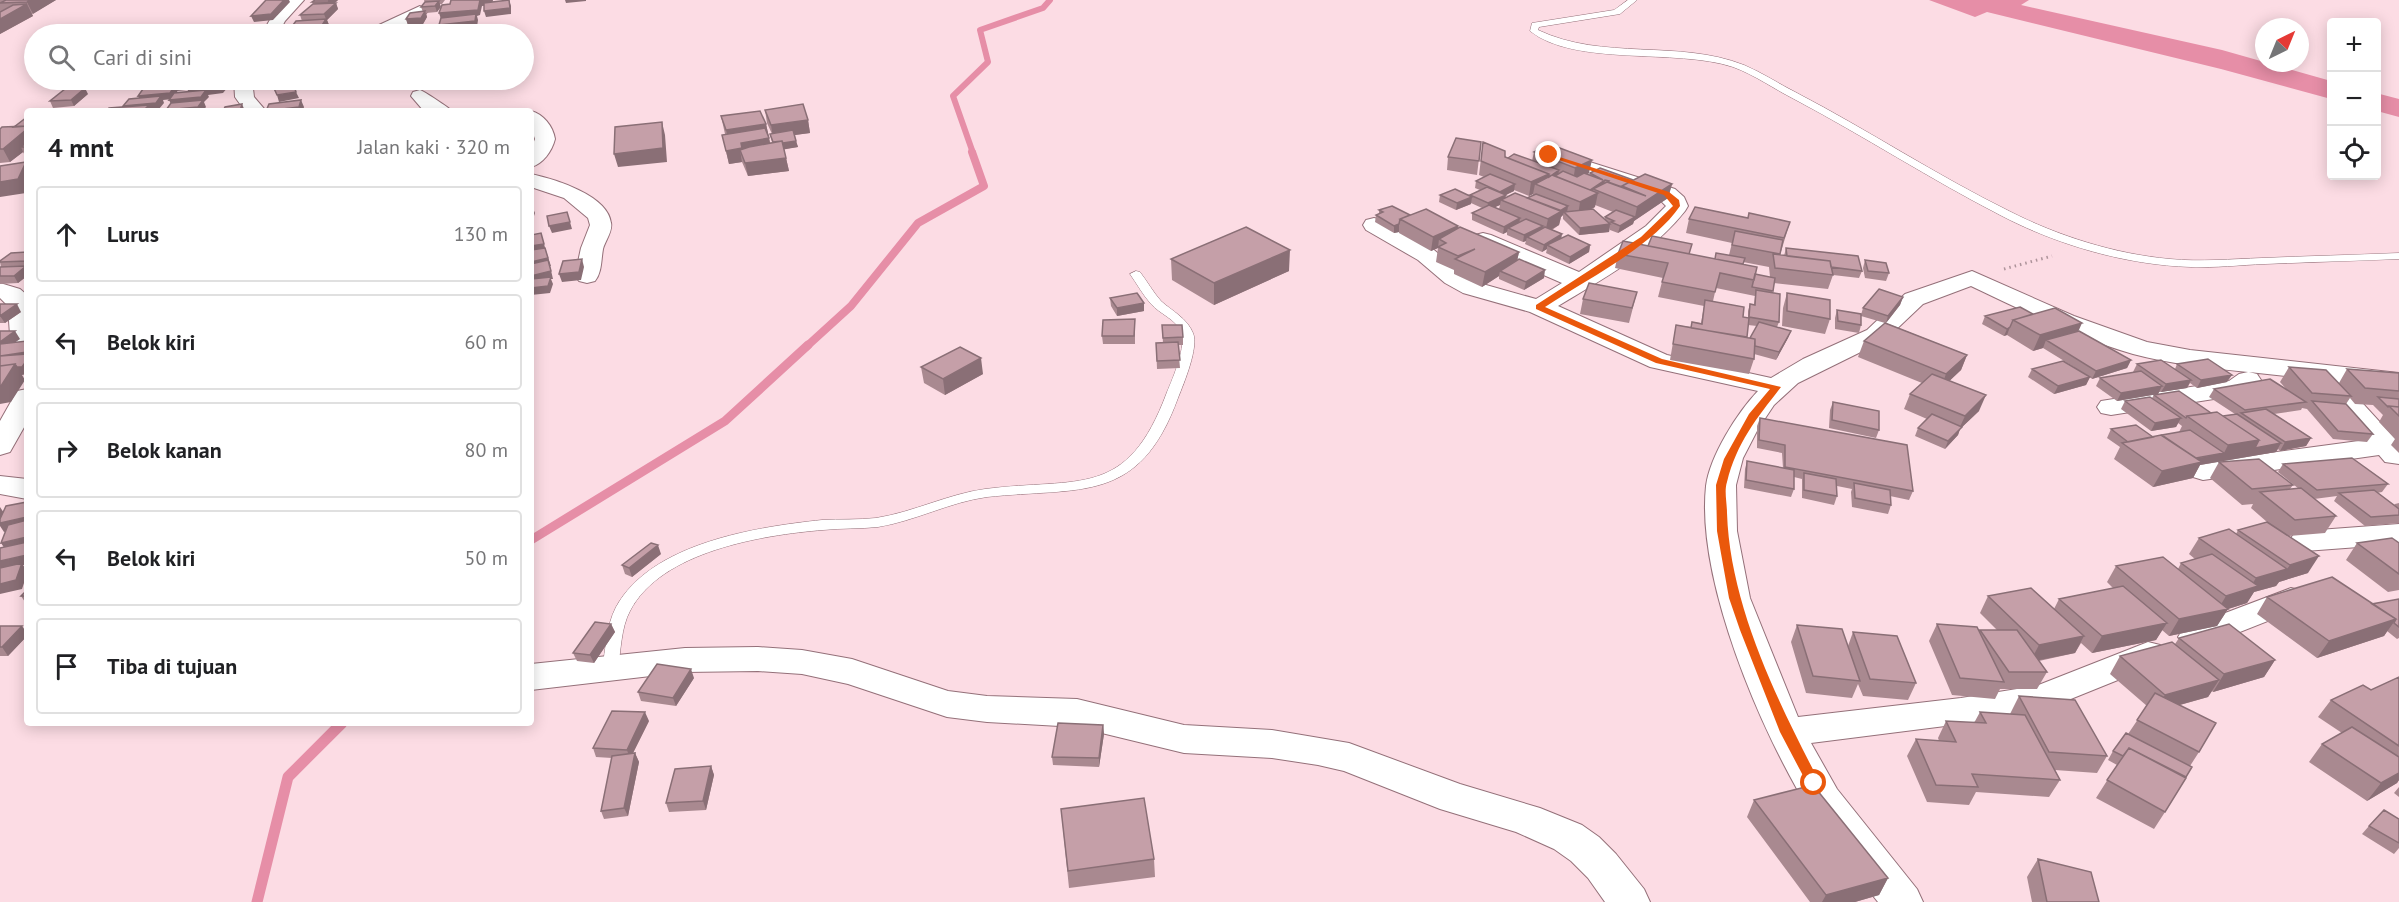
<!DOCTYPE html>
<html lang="id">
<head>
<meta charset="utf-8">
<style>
  :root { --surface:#fff; --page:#f2f2f2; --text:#202124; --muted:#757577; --line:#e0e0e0 }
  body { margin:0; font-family:"PT Sans",sans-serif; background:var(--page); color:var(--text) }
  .controls { position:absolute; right:18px; top:18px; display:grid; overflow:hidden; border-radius:6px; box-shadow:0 3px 15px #0003 }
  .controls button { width:54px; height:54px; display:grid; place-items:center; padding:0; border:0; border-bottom:2px solid var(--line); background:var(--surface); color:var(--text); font:30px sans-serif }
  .compass { position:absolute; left:2255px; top:18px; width:54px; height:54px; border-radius:50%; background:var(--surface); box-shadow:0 3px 15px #0003; rotate:43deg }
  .stop { position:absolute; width:18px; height:18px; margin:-14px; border:4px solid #ea580c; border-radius:50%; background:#fff }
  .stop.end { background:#ea580c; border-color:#fff; box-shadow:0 2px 6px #0008 }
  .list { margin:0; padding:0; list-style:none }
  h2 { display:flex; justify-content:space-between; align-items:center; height:78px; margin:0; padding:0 24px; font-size:26px }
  h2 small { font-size:20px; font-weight:400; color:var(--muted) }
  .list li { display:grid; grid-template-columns:39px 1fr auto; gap:18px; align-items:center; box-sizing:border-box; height:96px; margin:0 12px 12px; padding:0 12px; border:2px solid var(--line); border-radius:6px }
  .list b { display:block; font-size:22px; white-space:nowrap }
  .list em { font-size:20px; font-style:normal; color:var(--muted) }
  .icon { flex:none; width:33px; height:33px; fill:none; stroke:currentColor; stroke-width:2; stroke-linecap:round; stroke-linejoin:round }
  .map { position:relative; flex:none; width:2399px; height:902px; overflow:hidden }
  .search { position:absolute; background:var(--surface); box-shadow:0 3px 15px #0003; left:24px; top:24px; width:510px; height:66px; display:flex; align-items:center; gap:15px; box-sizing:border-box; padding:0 21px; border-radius:33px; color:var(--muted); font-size:22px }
  .panel { position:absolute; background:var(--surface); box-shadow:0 3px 15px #0003; left:24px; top:108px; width:510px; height:618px; border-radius:6px }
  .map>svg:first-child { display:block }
  .water { fill:#e68ea7 }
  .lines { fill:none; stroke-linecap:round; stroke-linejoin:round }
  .stream-far3 { stroke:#e68ea7; stroke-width:6 }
  .stream-far2 { stroke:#e68ea7; stroke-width:8 }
  .stream-far1 { stroke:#e68ea7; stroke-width:9 }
  .stream { stroke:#e68ea7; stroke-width:11 }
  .service-casing { stroke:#947079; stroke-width:1 }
  .minor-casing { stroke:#947079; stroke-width:2 }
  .path { stroke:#ae949b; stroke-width:3; stroke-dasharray:1.5 4; stroke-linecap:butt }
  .service { fill:#fff; fill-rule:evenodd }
  .minor { fill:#fff; fill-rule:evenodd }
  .wall { fill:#a98990; fill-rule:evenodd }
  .shaded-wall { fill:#8a6f76 }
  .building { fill:#c59fa8; stroke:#8a6f76; stroke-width:1.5 }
  .route { fill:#ea580c }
</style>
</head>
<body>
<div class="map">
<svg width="2399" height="902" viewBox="0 0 2399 902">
  <rect width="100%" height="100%" fill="#fcdce4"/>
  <!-- water -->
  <path class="water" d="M1929,0H2029L2021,5L2222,50L2331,81V99L2221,69L1987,12L1975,17Z
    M2376,93L2399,99V117L2377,111Z"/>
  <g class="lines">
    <!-- stream-far3 -->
    <path class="stream-far3" d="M973,153L953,96L988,62L980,30L1043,8L1050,0"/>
    <!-- stream-far2 -->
    <path class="stream-far2" d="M806,347L851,306L918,223L984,186L972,152"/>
    <!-- stream-far1 -->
    <path class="stream-far1" d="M531,540L725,421L808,345"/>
    <!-- stream -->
    <path class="stream" d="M257,902L288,777L342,723"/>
    <!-- service casing -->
    <g class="service-casing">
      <path id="service" d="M1628,0H1637L1620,14L1539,27L1538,30C1603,61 1678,39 1744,65C1763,73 1779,84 1797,93C1868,130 1936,175 2009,211C2058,236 2115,254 2170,259C2201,262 2231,259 2262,258C2307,256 2353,255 2399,253V259C2354,261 2310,262 2265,264C2240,265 2215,268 2191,267C2126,265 2057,245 2000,215C1930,179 1864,136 1794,99C1774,89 1755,75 1733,67C1676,48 1575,67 1530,31L1532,23L1614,10Z
        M1136,271L1140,272C1147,281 1153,292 1161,301C1172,311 1187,318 1193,333C1199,347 1184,383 1178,398C1139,505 1081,487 987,497C950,502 915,521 878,527C860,529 842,528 823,530C763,535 661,551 630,611C621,628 621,650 618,669L616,673L610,675L604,673L602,669C606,649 606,626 616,607C651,543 756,527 822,520C840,519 858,520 876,518C914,512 948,494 985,489C1080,477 1127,500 1167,392C1173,378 1187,345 1181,331C1175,319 1160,314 1151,304C1143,295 1137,284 1130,274Z"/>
    </g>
    <!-- minor casing -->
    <g class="minor-casing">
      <path id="minor" d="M287,0H304L285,21L278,34H262L272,16Z
        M420,6L428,11C406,40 348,38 316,34L324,29L379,25Z
        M234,80H252L254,97L266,111H245L235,97Z
        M343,80H362C358,87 352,87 345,85Z
        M420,90C425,92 448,107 452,111L423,110L411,96L413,92Z
        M531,111C543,114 553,126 555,139C552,151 543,164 531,167V149L535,139L531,127Z
        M1555,151L1675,189L1684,197L1688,206L1685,211C1653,252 1601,280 1558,306L1667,355L1771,378L1803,359L1867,330L1905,294L1972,271L2074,316L2147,342L2190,350L2399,373V389L2344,383L2399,443V464L2385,462L2379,455L2203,480L2193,477L2188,471L2193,465L2203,462L2366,440L2313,379L2249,372L2257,374L2261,380L2246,394L2111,415L2101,413L2097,407L2101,401L2229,381L2239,374L2248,372C2209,368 2171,364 2133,354C2077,338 2024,311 1971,286L1923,304L1885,340L1798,383L1774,405L1758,429L1743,458L1736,485L1737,531L1750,598L1798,717L1961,698L2036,686L2148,642L2160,645L2165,654L2160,663L2041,711L1961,724L1811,743L1837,789L1917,889L1923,902H1878C1854,872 1829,843 1810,811C1761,732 1696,580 1706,486C1710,456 1737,413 1758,391L1650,367L1530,312L1463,293L1445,283L1418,260L1366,230L1363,225L1366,220L1374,218L1382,220L1434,250L1461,273L1479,283L1536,299L1562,283L1475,245L1472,240L1475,235L1483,233L1491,235L1579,272L1646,226L1666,206L1659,199L1548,161L1545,157L1548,153Z
        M531,174C554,179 608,195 611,223C613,231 605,241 603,249C601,260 602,272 595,281L587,283L579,281L575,276L581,248L590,225L588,218L564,198L531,187Z
        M0,283L20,289L27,295V349L18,346L10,335L8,306L0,298Z
        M27,389V422L10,452L0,455V421L17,391Z
        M0,476L27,479V499L0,494Z
        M2399,524V544L2305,551L2294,548L2289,541L2294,534L2305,531Z
        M2291,588L2303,591L2307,599L2303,607L2207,645L2195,649L2183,645L2178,637L2183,629Z
        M758,647L802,650L852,659L948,691L987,696L1077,699L1184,725L1272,730L1349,743L1460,784L1540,808L1582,825L1599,837L1616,854L1644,889L1650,902H1605L1588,878L1571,861L1554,849L1516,832L1440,809L1344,771L1318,765L1272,758L1184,753L1077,727L987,722L947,717L848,684L802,674L758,671L685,672L531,690V664L685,648Z"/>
    </g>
    <!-- path -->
    <path class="path" d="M2004,269L2052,256"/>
    <!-- service -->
    <use href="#service" class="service"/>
    <!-- minor -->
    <use href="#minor" class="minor"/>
  </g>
  <!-- wall -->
  <path class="wall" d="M0,0H56L32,14L33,16L0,34Z
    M315,0H338L335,3H336L338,9L327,20L329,25L323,33L292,34L302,21L300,15L313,4L312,2Z
    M424,0H445L442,4H440L437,12L426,13L427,17L423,24L408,25L406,19L423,12L421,7L425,3Z
    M88,94L74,106L53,108L50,101Z
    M765,110L808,120L810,133L794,135L798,147L784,149L789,171L748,176L742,162L729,164L722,135L725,134L721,116L766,124L770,143L772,142L770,134H772L767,123Z
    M27,117V159L23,152L10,162L0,163V129L14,127Z
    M1481,142L1477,175L1447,170L1448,157Z
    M1483,142L1508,158L1532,161L1534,152L1589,173L1588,174L1589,175L1590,173L1633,180L1672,184L1668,198L1634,221L1633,224L1618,233L1610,230V227L1609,232L1579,235L1563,219V215L1561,217L1559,225L1552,230L1561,238L1590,245L1589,252L1569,264L1546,253L1547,249L1542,252L1525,244L1526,241L1523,242L1507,235V232L1503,234L1472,220V213L1482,208L1471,203V204L1456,210L1439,202L1440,195L1470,196V195L1480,190L1475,188L1476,181L1484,177L1479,175ZM1514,190L1529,196L1533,194V195L1527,198H1505V195L1514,191ZM1500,205L1499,209L1494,207ZM1595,205L1613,212L1605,217V220L1589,210L1595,207Z
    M1379,210L1410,215L1458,226V229L1519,252L1517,261L1544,278L1524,290L1499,279V276L1482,287L1454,274V270L1436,262L1438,248L1431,251L1399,233V232L1394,233L1375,222L1376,215L1379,214Z
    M1748,218L1790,222L1780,255L1784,256L1786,248L1862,271L1859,278L1833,275L1828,289L1774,283L1772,292L1779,322L1777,327L1791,331L1788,338L1776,360L1754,354V359L1749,374L1670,360L1676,325L1691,327L1692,322L1701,323L1704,306L1658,297L1663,278L1615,268L1618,254H1689L1715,259L1729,255L1732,243L1686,233L1689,219ZM1743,262L1769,267L1770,277L1755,274L1743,264ZM1716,288L1755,296L1754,304H1750L1748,311V318L1743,317L1713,301ZM1748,325L1757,326L1750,338L1747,337Z
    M27,252V276L18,283L0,284V267H1L0,262Z
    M1171,259L1289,271L1214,305L1172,280Z
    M1865,260L1889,273L1886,281L1865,278L1863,268Z
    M1637,292L1629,323L1580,314L1583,299Z
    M1787,293L1830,319L1825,334L1782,326L1783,308Z
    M1903,297L1900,305L1886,323L1967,355L1961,370L1949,381L1979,411L1960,429L1958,435L1945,449L1915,436L1918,428L1927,419L1904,409L1910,394L1922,383L1858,357L1864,341L1885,323L1861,316V325L1859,333L1835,329V318L1837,310L1861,315L1863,308Z
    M1110,298L1144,303V311L1117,316L1111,306Z
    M0,304L21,312L5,323H0Z
    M2033,314L2079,331L2131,360L2127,368L2092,379L2090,377L2086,385L2054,394L2028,377L2032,369L2074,367L2043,348L2033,351L2007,335L2004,336L1982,324L1985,316Z
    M1135,319V344H1103L1102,336Z
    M1162,325L1183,337V345H1178L1180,368L1157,369L1156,343H1163Z
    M2137,364L2175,369L2177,364L2227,382L2197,388L2190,383L2187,388L2161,392L2160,391L2158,394L2117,401L2096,386L2100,378L2134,373L2133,372Z
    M921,367L983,374L945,395L924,383Z
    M2289,367L2339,383L2347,369L2399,373V453L2391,445L2395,439L2379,422L2383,415L2373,405L2355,404L2350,398L2346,404L2373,434L2367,442L2333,439L2307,409L2302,408L2301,410L2274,414L2311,438L2306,446L2280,451L2278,449L2276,452L2200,465L2193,478L2153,487L2114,459L2120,447L2107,438L2111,429L2153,437L2179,432L2182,426L2178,423L2176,427L2151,431L2121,409L2125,401L2152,398L2154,395L2223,416L2235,414L2209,397L2214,389L2287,390L2280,382Z
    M1833,402L1879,430L1876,438L1829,428L1830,410Z
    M1760,418L1913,491L1909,500L1890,496L1891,505L1888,514L1852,507L1851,492L1852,489L1837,486V496L1834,505L1802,498V479L1794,477V489L1791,497L1744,488L1745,469L1747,461L1783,468L1782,453L1757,448V426Z
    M2219,462L2293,485L2290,489H2299L2278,472L2283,464L2388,484L2382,492L2377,493L2394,505L2395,504L2399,503V523L2365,526L2334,501L2337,496L2314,499L2336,516L2325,533L2289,536L2308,573L2279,582L2276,586L2254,592L2247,603L2228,609L2217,626L2169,636L2162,630L2156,640L2092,653L2081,643L2075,653L2039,661L2047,672L2037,689H2000L1995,699L1952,695L1929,641L1937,624L1979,632L1980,630H1997L1980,613L1988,596L2054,609L2059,599L2113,588L2107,582L2116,566L2178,569L2181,563L2195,559L2189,554L2199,538L2236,534L2238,530L2267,522L2251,508L2253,504L2242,505L2210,478Z
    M2357,543H2399V590L2388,592L2346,560Z
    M661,554L632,577L625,574L622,565Z
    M27,590V605L21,596Z
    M2267,597L2372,604L2399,599V638L2397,639L2387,631L2384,636L2317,658L2257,614Z
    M611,624L615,632L594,663L577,661L573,653Z
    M1797,625L1848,646L1853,632L1916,683L1908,700L1863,696L1858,684L1852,698L1806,693L1791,642Z
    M0,626L27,633V636L8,656H0Z
    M2179,638L2275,660L2264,677L2213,692L2212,691L2208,697L2180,705L2199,752L2190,766L2165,812L2154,829L2096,798L2117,765L2108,760L2113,751L2128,734L2147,706L2110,674L2120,656L2175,644Z
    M2399,677V780L2397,783L2367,801L2309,762L2322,744L2342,733L2318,717L2331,700L2371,690Z
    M694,678L676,706L641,701L638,692Z
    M2019,696L2107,756L2097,773L2055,770L2060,780L2049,797L1976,792L1969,805L1927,802L1907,756L1916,739L1939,741L1938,738L1946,721L1974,723L1980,712L2010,714Z
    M649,721L633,753H635L639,762L628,816L604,819L601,811L612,758L596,757L593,748Z
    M1103,725L1104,734L1099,767L1053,765L1052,757Z
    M711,766L714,775L706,810L669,812L666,803Z
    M2399,787V797L2394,793Z
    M1754,800L1888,878L1879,895L1855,902H1810L1747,817Z
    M1061,809L1154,859L1155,877L1069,888Z
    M2399,819V848L2394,854L2362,834L2369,826Z
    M2038,859L2099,902H2032L2027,877Z"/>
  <!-- shaded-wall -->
  <path class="shaded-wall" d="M31,0H56L33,14L27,2Z
    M284,0H289L290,2L273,20L254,22L251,16Z
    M330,0H338L330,7L328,2Z
    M480,0H493L492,5L482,6L480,15L477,16L478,20L477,27L441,31L439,25L441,19L439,13Z
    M509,0L511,6V14L486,17L484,11Z
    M565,0H586V1L566,3Z
    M439,1L441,7L437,12L435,6Z
    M336,3L338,9L327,20L329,25L323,33L292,34L290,29L326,19L324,14Z
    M27,4L33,16L0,34V19Z
    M425,11L427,17L423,24L408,25L406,19Z
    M137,80H143L144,81L139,88L107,90L104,84Z
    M161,80H195L194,81H189L191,84L186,90L177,91L178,93L173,99L163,100L164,103L159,109L152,110V111H126L123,106L141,102L138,96L154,93L151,86Z
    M199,80H233L232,82H226L228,87L223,93L208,95L209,97L204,102L206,107L203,111H166V110L172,106L169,100L192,96L189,90L201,84Z
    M242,80H277L276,83L244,87Z
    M318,80H350L320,83Z
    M85,88L88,94L74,106L71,100Z
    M296,92L299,98L279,102L277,95Z
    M301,100L304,107L303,111H267Z
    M242,104L245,111H240Z
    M808,120L810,133L773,138L771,125Z
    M662,122L665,135L667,162L618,167L614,154Z
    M766,124L769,137L729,143L726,130Z
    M27,129V147H21L23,152L10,162L3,149Z
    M769,138L772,152L740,150L742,162L729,164L726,151L741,143Z
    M796,141L798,147L775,151L773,144Z
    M786,158L789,171L748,176L745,163Z
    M1592,160L1589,173L1573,182L1575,168Z
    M26,162L27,164V191L26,193L0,197V182Z
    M1559,170L1558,177L1535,184L1533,194L1529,196L1531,182L1549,174Z
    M1605,180L1604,186L1593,189L1592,195L1585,193Z
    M1515,184L1514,191L1502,197L1506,195L1505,202L1501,200L1500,205L1487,211L1488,203L1499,198L1500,192Z
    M1672,184L1668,198L1634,221L1633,224L1618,233L1620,226L1635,217L1637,207Z
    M1598,193L1595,207L1578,216L1580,202Z
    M1472,197L1471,204L1456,210L1457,203Z
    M532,206L535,213L532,222L533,228L531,234V210Z
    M1568,206L1567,213L1564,212L1563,215L1561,217L1559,225L1545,233L1548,219L1553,214Z
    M1520,218L1519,225L1508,228L1507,232L1503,234L1504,227Z
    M570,222L572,229L552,233L549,226Z
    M1399,224V232L1394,233V226Z
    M1610,224L1609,232L1579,235L1580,228Z
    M1458,226L1456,240L1446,243L1439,239L1438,248L1431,251L1433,237Z
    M1543,226L1542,233L1527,237L1526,241L1523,242L1524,235Z
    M541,233L546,251L531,254V246Z
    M1562,234L1561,241L1547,245V249L1542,252L1544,245Z
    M1590,245L1589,252L1569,264L1570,257Z
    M545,248L551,266H550L553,279H551L553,284L550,293L531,295V262Z
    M1290,250L1289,271L1214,305V283Z
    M1519,252L1516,266L1500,271L1499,276L1482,287L1485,272Z
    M582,259L584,267L581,280L562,282L559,274Z
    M26,266L27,268V276L18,283L14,276Z
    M1545,270L1544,278L1524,290L1526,282Z
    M1903,297L1900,305L1886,323L1888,316Z
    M1144,303V311L1117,316V308Z
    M17,304L21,312L5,323L0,316Z
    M2082,323L2075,339L2046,340L2043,348L2033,351L2040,335Z
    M2010,327L2007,335L2004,336L2007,329Z
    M15,331L20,339L3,351L0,346V342Z
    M1791,331L1788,338L1776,360L1779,352Z
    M27,352V374L22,375L25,380L11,402L0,404V386L15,364L22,367L0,356Z
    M1967,355L1961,370L1940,390L1946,374Z
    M981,358L983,374L945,395L943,379Z
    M2131,360L2127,368L2092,379L2096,371Z
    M2232,375L2227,382L2197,388L2201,380Z
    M2090,377L2086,385L2054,394L2058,386Z
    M2191,380L2187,388L2161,392L2166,384Z
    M2162,386L2158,394L2117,401L2121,393Z
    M1986,395L1979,411L1960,429L1958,435L1945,449L1948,441L1959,429L1965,416Z
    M2181,418L2176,427L2151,431L2155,423Z
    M2311,438L2306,446L2280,451L2285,442Z
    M2259,440L2281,443L2276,452L2200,465L2193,478L2153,487L2162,471L2194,459L2224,453L2228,445Z
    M0,507L6,516L27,517V527L4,532L0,526Z
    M27,537V547L7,552L1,543Z
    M658,545L661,554L632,577L629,568Z
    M27,555V565H23L27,571V574L22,589L0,594V561Z
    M2319,556L2308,573L2279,582L2276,586L2254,592L2247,603L2225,610L2228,609L2217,626L2169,636L2179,619L2217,611L2226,596L2249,589L2256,578L2287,569L2290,565Z
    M2396,619L2384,636L2317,658L2329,641Z
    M2167,623L2156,640L2092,653L2102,636Z
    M611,624L615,632L594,663L590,655Z
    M22,626L27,633V636L8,656L2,647Z
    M2084,636L2075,653L2030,662L2039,645Z
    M2275,660L2264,677L2213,692L2224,674Z
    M691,669L694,678L676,706L673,698Z
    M2219,680L2208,697L2154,712L2165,695Z
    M645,712L649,721L630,759L627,750Z
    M1103,725L1104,734L1099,767V758Z
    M635,753L639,762L628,816L624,808Z
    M711,766L714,775L706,810L703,801Z
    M2399,773V780L2397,783L2367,801L2381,783Z
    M1888,878L1879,895L1855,902H1822L1826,895Z"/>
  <!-- building -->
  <path class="building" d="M6,0H31L27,2L0,3Z
    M266,0H284L271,14L251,16Z
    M315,0H330L328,2H312Z
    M451,0H484H480L478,10L439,13L442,5L450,4Z
    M509,0L510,8L484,11V3Z
    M439,1L435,6L421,7L425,2Z
    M336,3L324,14L300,15L313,4Z
    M27,4L0,19V12L13,5Z
    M425,11L421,18L406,19L410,13Z
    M476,14L475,21L439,25L441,18Z
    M326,19L321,27L290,29L296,21Z
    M368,31L367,34H341Z
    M108,80H137L136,81L104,84Z
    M156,80H186L183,83L151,86Z
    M225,81L220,87L189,90L193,84Z
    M293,83L296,92L277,95L273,86Z
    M175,86L170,93L138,96L143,89Z
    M85,88L71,100L50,101L65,89Z
    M206,90L201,97L169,100L174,93Z
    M161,96L156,103L123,106L129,99Z
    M203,100L198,107L166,110L171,103Z
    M301,100L299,107L266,111L269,104Z
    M242,104L240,111H223L225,107Z
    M803,104L808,120L771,125L765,110Z
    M149,105L143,111H106L109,108Z
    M760,111L766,124L726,130L721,116Z
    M27,117V126L14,127Z
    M662,122L663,148L614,154L615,127Z
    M27,126V129L3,149H0V129L2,127Z
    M765,128L769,138L741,143L742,148L726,151L722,135Z
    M793,130L796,141L783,143L782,141L773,142L770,134Z
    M1456,138L1481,142L1479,161L1448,157Z
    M782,141L786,158L745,163L740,150L749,147Z
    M27,142V147H21Z
    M1483,142L1505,151V157L1549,174L1531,182L1481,161Z
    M1549,144L1592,160L1575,168L1534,152Z
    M1514,154L1559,170L1549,177V174L1508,158Z
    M26,162L18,179L0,182V166Z
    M1600,168L1633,180L1622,186V187L1608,182L1609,181L1605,180L1590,190L1555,176L1563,171L1577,177L1584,173L1603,180L1590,173Z
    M1490,174L1515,184L1500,192L1476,181Z
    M1645,174L1672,184L1637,207L1593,189L1607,182L1646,196L1622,186Z
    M1552,175L1598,193L1580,202L1535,184Z
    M1487,187L1506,195L1488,203L1470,195Z
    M1455,189L1472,197L1457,203L1440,195Z
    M1515,193L1562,211L1548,219L1501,200Z
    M1536,194L1568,206L1560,211L1527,198Z
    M1489,205L1520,218L1504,227L1472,213Z
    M1392,206L1410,215L1400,219L1399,224L1394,226L1376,215L1383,212L1379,210Z
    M1695,207L1748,218L1749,213L1790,222L1784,238L1689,219Z
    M1426,209L1458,226L1433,237L1400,219Z
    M1593,209L1610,224L1580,228L1564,212Z
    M1616,210L1635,217L1620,226L1611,222L1614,221L1605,217Z
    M567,212L570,222L549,226L547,216Z
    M1526,219L1543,226L1524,235L1508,228Z
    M1246,227L1290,250L1214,283L1171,259Z
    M1460,227L1519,252L1485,272L1455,259L1475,249L1458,256L1438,247L1446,243L1439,239Z
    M1545,227L1562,234L1544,245L1527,237Z
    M1735,231L1783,240L1780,254L1732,245Z
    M541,233L544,244L531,246V235Z
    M1568,235L1590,245L1570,257L1547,245Z
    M1652,236L1692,244L1689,254L1648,246Z
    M1623,241L1757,267L1754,280L1720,273L1715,292L1662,282L1668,263L1618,254Z
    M545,248L548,258L531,262V250Z
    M1786,248L1858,256L1862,271L1831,267L1830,261L1787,256Z
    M27,252V261L0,262V261L11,253Z
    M1716,253L1745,258L1743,264L1715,259Z
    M1773,254L1830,261L1833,275L1775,268Z
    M582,259L579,272L559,274L563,261Z
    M1519,259L1545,270L1526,282L1500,271Z
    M548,260L551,271L531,276V264Z
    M1865,260L1886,263L1889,273L1868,271Z
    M26,266L14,276H0V267Z
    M1755,274L1775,278L1773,291L1752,287Z
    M551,277L548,286L531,288V279Z
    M1589,283L1637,292L1632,308L1583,299Z
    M1879,289L1903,297L1888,316L1863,308Z
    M1756,290L1780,294L1779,322L1749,317L1750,304L1755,305Z
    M1137,293L1144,303L1117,308L1110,298Z
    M1787,293L1830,300V319L1787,311Z
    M1705,300L1744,307L1743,317L1749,318L1747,337L1691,328L1692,322L1702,324Z
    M0,304H17L0,316Z
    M2020,307L2033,314L2013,320L2010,327L2007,329L1985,316Z
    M2055,308L2082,323L2040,335L2013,320Z
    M1837,310L1861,314V325L1838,321Z
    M1135,319L1134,336H1102L1103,320Z
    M1759,322L1791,331L1779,352L1755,346V339L1750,338Z
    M1885,323L1967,355L1946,374L1864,341Z
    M1162,325H1182L1183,337L1163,338Z
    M1676,325L1755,339L1754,359L1673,344Z
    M0,331H15L0,342Z
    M2079,331L2131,360L2096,371L2046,340Z
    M27,341V352L0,356V344Z
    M1178,342L1180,360L1157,361L1156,343Z
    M960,347L981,358L943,379L921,367Z
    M27,354V360L22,367H17L15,364L0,366V356Z
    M2208,359L2232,375L2201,380L2177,364Z
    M2161,360L2191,380L2166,384L2137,364Z
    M2063,361L2090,377L2058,386L2032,369Z
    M15,364L1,386H0V366Z
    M2289,367L2326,370L2351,396L2312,393Z
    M2347,369L2399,373V391L2365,388Z
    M2141,371L2162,386L2121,393L2100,378Z
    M1932,374L1986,395L1965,416L1910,394Z
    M2270,379L2306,402L2245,410L2214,389Z
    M2179,391L2211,413L2187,416L2186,418L2154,395Z
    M2150,397L2181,418L2155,423L2125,401Z
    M2378,397L2399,399V407L2389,406L2388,407Z
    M2312,401L2346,404L2373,434L2338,431Z
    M1833,402L1879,411V430L1832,420Z
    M2389,406L2399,407V416Z
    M2266,409L2311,438L2285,442L2241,413Z
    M2217,412L2259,440L2228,445L2187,416Z
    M1932,414L1962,427L1948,441L1918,428Z
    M2237,414L2281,443L2255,448L2259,440L2223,416Z
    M1760,418L1907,445L1913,491L1785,467V445L1759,440Z
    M2136,425L2153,437L2128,442L2111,429Z
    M2190,430L2224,453L2196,458L2162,435Z
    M2161,435L2202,462L2162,471L2122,443Z
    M2352,458L2388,484L2317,490L2283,464Z
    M2259,459L2293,485L2252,489L2219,462Z
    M1747,461L1794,470V489L1746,480Z
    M1804,473L1836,479L1837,496L1804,490Z
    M1854,483L1890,490L1891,505L1855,498Z
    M2301,488L2336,516L2295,520L2260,492Z
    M2374,490L2399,509V515L2371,517L2339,493Z
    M27,502V517L0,523V519L6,506Z
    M27,520V537L1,543L8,525Z
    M2267,522L2319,556L2290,565L2238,530Z
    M2229,529L2287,569L2256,578L2199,538Z
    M2392,538L2399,543V574L2357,543Z
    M27,542V555L0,561V548Z
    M651,543L658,545L629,568L622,565Z
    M2212,554L2258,586L2226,596L2181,563Z
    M2163,557L2228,609L2179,619L2116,566Z
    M22,563L16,580L0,584V568Z
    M2332,577L2396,619L2329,641L2267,597Z
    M2123,586L2167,623L2102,636L2059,599Z
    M2031,588L2084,636L2039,645L1988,596Z
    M27,590V596H21Z
    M2399,599V627L2394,623L2396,619L2372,604Z
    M595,622L611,624L590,655L573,653Z
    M1937,624L1977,627L2004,682L1960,678Z
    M2229,624L2275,660L2224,674L2179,638Z
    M1797,625L1842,629L1860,681L1813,676Z
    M0,626H22L2,647H0Z
    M1980,630H2017L2047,672H2009Z
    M1853,632L1897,636L1916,683L1870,679Z
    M2172,642L2219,680L2165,695L2120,656Z
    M657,664L691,669L673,698L638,692Z
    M2399,677V746L2331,700L2363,685L2371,690Z
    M2155,693L2216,723L2199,752L2137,720Z
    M2019,696L2075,700L2107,756L2049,752Z
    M612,711L645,712L627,750L593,748Z
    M1980,712L2025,715L2060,780L1972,774L1978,787L1936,785L1916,739L1956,742L1946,721L1986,723Z
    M1058,723L1103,725L1099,758L1052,757Z
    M2352,727L2399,757V773L2381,783L2322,744Z
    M2126,733L2192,767L2186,777L2129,748L2123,756L2113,751Z
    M2129,748L2186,778L2165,812L2107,780Z
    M635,753L624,808L601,811L612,756Z
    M711,766L703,801L666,803L675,769Z
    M1813,785L1888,878L1826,895L1754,800Z
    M1144,798L1154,859L1068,871L1061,809Z
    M2384,810L2399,819V843L2369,826Z
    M2038,859L2091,872L2099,902H2047Z"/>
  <!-- route -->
  <path class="route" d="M1547,153L1669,192L1679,200L1680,206C1652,247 1587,279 1545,307L1662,359L1781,387C1757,418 1737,442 1727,482C1724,491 1727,503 1727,513C1730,606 1778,702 1820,783L1818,787H1809L1780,732L1740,630L1729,598L1717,531L1716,485L1724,459L1749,414L1770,389L1656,363L1536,309V305L1641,237L1673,206L1664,195L1547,156Z"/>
</svg>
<div class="controls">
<button>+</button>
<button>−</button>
<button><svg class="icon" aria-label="locate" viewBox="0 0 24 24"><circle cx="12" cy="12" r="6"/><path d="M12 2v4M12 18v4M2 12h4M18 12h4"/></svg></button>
</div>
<svg class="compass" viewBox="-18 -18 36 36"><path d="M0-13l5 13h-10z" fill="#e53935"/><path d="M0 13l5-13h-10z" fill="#757577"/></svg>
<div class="stop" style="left:1814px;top:783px"></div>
<div class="stop end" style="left:1549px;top:155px"></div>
<div class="search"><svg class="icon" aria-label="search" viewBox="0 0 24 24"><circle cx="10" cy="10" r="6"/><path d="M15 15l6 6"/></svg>Cari di sini</div>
<section class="panel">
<h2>4 mnt<small>Jalan kaki · 320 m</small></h2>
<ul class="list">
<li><svg class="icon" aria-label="ahead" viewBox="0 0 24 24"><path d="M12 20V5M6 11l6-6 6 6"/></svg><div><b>Lurus</b></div><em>130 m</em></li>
<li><svg class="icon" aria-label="left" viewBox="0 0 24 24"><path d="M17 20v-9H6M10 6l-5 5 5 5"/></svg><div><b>Belok kiri</b></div><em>60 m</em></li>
<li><svg class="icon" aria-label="right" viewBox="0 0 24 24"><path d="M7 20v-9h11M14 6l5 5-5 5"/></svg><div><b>Belok kanan</b></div><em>80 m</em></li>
<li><svg class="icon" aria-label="left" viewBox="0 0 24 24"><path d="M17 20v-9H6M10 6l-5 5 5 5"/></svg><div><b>Belok kiri</b></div><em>50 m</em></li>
<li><svg class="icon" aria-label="arrive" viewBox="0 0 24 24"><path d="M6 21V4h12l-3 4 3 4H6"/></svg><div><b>Tiba di tujuan</b></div></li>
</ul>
</section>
</div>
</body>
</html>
